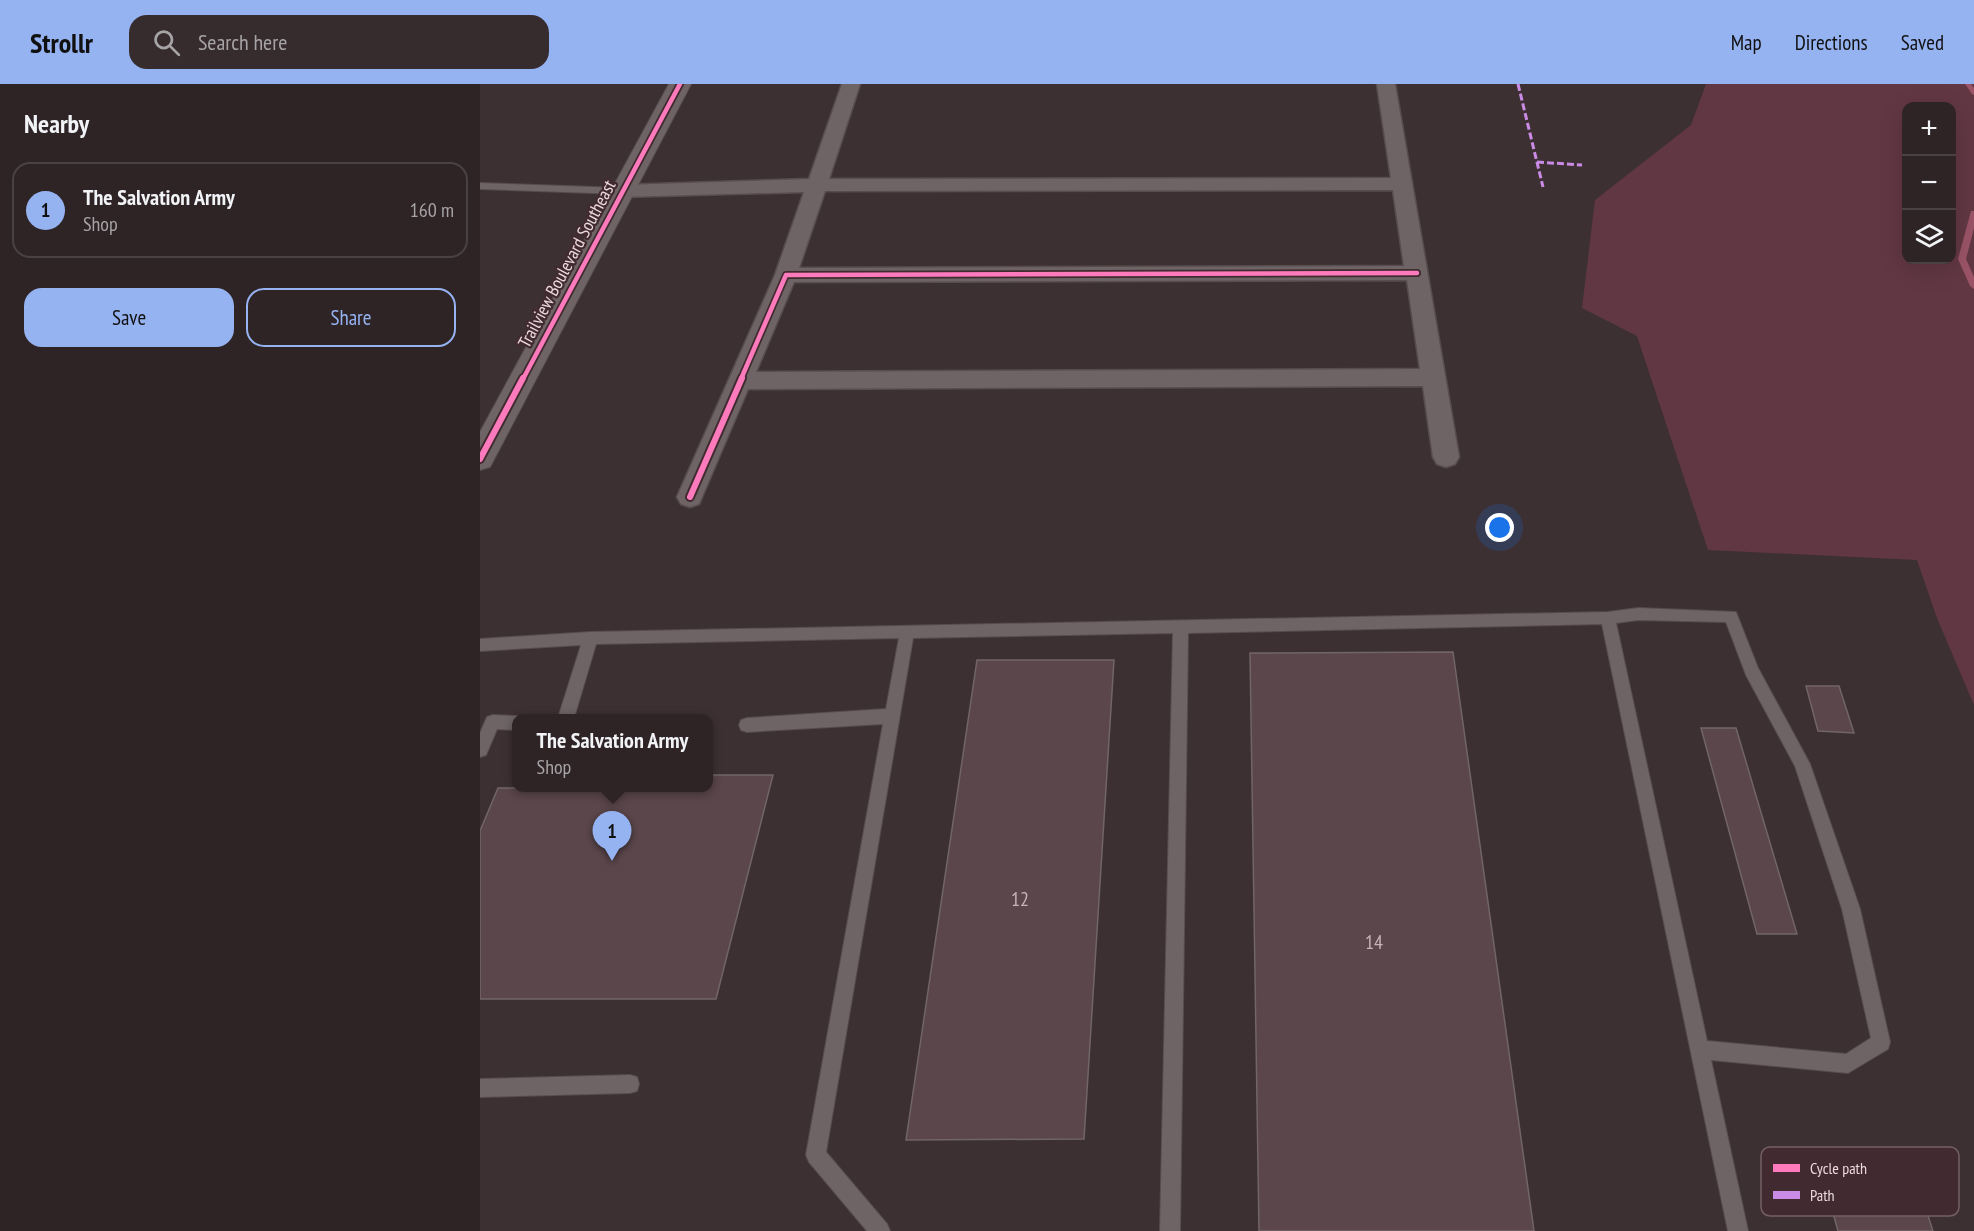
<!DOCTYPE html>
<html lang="en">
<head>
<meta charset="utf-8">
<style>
  :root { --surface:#2e2426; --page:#362c2e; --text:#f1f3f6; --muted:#a7a4a7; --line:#494143; --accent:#95b2f1 }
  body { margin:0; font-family:"PT Sans Narrow",sans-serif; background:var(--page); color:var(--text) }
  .controls { position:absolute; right:18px; top:18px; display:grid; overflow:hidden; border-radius:12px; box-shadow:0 6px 24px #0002 }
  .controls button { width:54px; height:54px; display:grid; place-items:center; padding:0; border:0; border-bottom:2px solid var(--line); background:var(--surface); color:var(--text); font:30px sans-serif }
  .you { position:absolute; left:1020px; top:444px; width:21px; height:21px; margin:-15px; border:4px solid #fff; border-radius:50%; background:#1a73e8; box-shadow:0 0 0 9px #1a73e833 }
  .badge { display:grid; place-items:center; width:39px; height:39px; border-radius:50%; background:var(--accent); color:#111; font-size:20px; font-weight:700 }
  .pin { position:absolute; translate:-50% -50px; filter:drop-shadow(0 2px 3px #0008) }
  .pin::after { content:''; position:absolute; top:32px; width:21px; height:18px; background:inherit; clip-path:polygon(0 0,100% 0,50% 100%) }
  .popup { position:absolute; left:32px; top:630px; width:201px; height:78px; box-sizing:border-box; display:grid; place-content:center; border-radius:12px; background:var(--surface); filter:drop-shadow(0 2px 4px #0005); font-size:20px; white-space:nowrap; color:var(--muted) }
  .popup b { font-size:22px; color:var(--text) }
  .popup::after { content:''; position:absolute; left:50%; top:100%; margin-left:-12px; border:12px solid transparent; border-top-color:var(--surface) }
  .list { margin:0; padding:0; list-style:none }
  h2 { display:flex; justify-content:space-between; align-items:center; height:78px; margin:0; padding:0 24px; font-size:26px }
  h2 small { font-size:20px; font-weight:400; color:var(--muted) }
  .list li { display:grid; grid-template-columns:39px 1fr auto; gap:18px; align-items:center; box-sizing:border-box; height:96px; margin:0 12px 12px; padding:0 12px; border:2px solid var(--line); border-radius:18px }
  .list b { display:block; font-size:22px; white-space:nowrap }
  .list p { margin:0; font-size:20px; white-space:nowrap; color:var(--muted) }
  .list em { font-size:20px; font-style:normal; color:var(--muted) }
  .actions { display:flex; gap:12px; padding:18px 24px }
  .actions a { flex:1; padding:14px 0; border:2px solid var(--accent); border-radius:18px; text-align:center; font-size:21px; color:var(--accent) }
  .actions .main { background:var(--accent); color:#111 }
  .icon { flex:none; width:33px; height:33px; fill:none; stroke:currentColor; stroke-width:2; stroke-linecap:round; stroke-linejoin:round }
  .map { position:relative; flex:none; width:1494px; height:1147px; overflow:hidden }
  header { display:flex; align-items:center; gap:36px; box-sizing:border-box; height:84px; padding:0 30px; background:var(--accent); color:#111 }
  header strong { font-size:28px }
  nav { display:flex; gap:33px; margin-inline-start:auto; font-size:21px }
  .search { width:420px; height:54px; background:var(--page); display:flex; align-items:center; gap:15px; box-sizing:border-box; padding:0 21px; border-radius:18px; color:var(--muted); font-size:22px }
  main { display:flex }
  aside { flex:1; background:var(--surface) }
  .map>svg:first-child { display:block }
  .green { fill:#613743; fill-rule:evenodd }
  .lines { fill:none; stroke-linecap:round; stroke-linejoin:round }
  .stream { fill:#9a5367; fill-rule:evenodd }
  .building { fill:#5a464b; stroke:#716568; stroke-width:1.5 }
  .lane-casing { stroke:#574c4e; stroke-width:2 }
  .street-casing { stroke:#574c4e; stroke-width:3 }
  .secondary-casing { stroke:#574c4e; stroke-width:2 }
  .lane { fill:#6e6466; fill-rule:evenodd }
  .street { fill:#6e6466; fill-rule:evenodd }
  .secondary { fill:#6e6466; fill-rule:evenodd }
  .quiet { stroke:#ca8be6; stroke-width:3; stroke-dasharray:7 3; stroke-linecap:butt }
  .cycleway-far1-casing { stroke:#422b30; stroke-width:8 }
  .cycleway-casing { stroke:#422b30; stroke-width:10 }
  .cycleway-far1 { stroke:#fd7abc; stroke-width:4.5 }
  .cycleway { stroke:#fd7abc; stroke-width:6 }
  .labels { text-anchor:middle; stroke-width:4.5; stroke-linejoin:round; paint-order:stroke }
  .far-street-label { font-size:18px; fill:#eadadd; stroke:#422b30 }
  .number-label { font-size:20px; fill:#c6b5b8 }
  .key { fill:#422b30; stroke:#746064; stroke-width:1.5 }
  .key-label { font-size:16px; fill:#eadadd }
</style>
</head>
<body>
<header>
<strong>Strollr</strong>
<div class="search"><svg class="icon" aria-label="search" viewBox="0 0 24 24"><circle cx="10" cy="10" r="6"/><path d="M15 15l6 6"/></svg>Search here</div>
<nav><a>Map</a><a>Directions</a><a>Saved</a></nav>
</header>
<main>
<aside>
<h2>Nearby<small></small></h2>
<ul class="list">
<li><span class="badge">1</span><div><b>The Salvation Army</b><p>Shop</p></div><em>160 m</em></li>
</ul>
<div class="actions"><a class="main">Save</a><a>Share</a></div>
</aside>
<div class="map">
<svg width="1494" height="1147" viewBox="0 0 1494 1147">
  <rect width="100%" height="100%" fill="#3d3033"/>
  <!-- green -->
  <path class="green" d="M1226,0H1494V621L1457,534L1437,476L1228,466L1157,252L1102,224L1115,116L1211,41ZM1426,22H1472V176H1426Z"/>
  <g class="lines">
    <!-- stream -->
    <path class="stream" d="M1485,0H1491L1494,4V11L1492,10Z
      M1491,127H1494V144L1486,175L1494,193V205L1490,202L1478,175Z"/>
  </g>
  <!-- building -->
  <path class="building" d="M973,568L1054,1147H779L770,569Z
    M497,576H634L604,1055L426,1056Z
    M1326,602H1359L1374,649L1338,647Z
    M1221,644H1256L1317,850H1277Z
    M228,691H293L236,915H0V747L18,704H228Z
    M1429,1074L1453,1147H1358L1338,1075Z"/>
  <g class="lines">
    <!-- lane casing -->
    <g class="lane-casing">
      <path id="lane" d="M0,99L142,104L147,107L142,110L0,105Z
        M1158,524L1256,528L1278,584L1330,680L1380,825L1410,958L1408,965L1368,989L1231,976L1268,1147H1248L1122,540L708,549L700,1147H680L693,549L433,554L346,1068L407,1140L410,1147H387L329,1078L326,1071L403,640L267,648L261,646L259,641L261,636L267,634L406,625L419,554L116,560L94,634H78L101,561L0,567V555L111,548L1128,528ZM1158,536L1246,538L1266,591L1315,682L1362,825L1391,954L1366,970L1227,957L1136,539Z
        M13,631L36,632L42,634H36V646L17,645L6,671L0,673V649L7,633Z
        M150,991L157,993L159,1000L157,1007L150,1009L0,1013V995Z"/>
    </g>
    <!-- street casing -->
    <g class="street-casing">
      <path id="street" d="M362,0H380L349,95L911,94L897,0H915L979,373L975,380L966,383L957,380L953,373L943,302L268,305L219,420L210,423L201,420L197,413L295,191L324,108L142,113L135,111L132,107L135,103L142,101L329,95ZM913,106L924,182L319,184L345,107ZM927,196L940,285L276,288L314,198Z"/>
    </g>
    <!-- secondary casing -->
    <g class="secondary-casing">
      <path id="secondary" d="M189,0H211L10,383L0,386V348Z"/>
    </g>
    <!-- lane -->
    <use href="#lane" class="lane"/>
    <!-- street -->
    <use href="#street" class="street"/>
    <!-- secondary -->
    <use href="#secondary" class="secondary"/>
    <!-- quiet -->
    <path class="quiet" d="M1038,0L1063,103
      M1057,78L1102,81"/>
    <!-- cycleway-far1 casing -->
    <g class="cycleway-far1-casing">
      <path id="cycleway-far1" d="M43,295L200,0
        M261,295L306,191L937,189"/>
    </g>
    <!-- cycleway casing -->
    <g class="cycleway-casing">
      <path id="cycleway" d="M0,375L43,294
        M210,413L262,294"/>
    </g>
    <!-- cycleway-far1 -->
    <use href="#cycleway-far1" class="cycleway-far1"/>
    <!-- cycleway -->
    <use href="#cycleway" class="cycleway"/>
  </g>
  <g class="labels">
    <!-- far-street labels -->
    <g class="far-street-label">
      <text transform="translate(87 180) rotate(-62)" y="6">Trailview Boulevard Southeast</text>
    </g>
    <!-- number labels -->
    <g class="number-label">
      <text x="540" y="822">12</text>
      <text x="894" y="865">14</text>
    </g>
  </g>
  <!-- legend -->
  <rect x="1281" y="1063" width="198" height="69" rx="9" class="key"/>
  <rect x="1293" y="1080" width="27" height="8" fill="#fd7abc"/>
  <rect x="1293" y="1107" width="27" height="8" fill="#ca8be6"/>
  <g class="key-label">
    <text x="1330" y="1090">Cycle path</text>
    <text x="1330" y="1117">Path</text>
  </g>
</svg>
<div class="controls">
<button>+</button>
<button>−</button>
<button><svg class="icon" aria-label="layers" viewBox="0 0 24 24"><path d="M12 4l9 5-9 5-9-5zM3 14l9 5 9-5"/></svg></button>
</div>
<div class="you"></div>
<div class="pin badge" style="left:132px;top:777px">1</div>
<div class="popup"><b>The Salvation Army</b>Shop</div>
</div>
</main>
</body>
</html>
